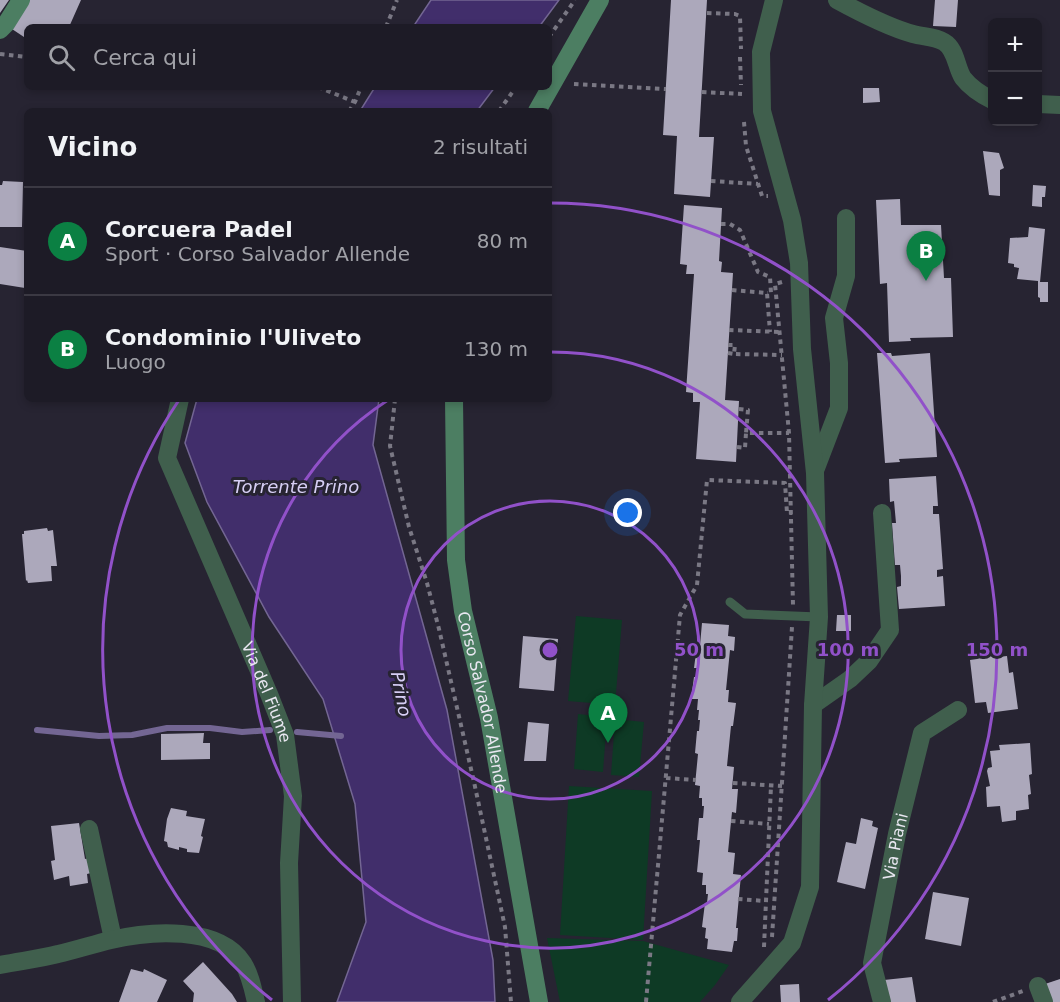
<!DOCTYPE html>
<html lang="it">
<head>
<meta charset="utf-8">
<style>
  :root { --surface:#1d1b26; --page:#25242e; --text:#f1f3f6; --muted:#a0a1a7; --line:#3b3943; --accent:#0b8043 }
  body { margin:0; font-family:"DejaVu Sans",sans-serif; background:var(--page); color:var(--text) }
  .controls { position:absolute; right:18px; top:18px; display:grid; overflow:hidden; border-radius:9px; box-shadow:0 3px 9px #0003 }
  .controls button { width:54px; height:54px; display:grid; place-items:center; padding:0; border:0; border-bottom:2px solid var(--line); background:var(--surface); color:var(--text); font:30px sans-serif }
  .you { position:absolute; left:628px; top:513px; width:21px; height:21px; margin:-15px; border:4px solid #fff; border-radius:50%; background:#1a73e8; box-shadow:0 0 0 9px #1a73e833 }
  .badge { display:grid; place-items:center; width:39px; height:39px; border-radius:50%; background:var(--accent); color:#fff; font-size:20px; font-weight:700 }
  .pin { position:absolute; translate:-50% -50px; filter:drop-shadow(0 2px 3px #0008) }
  .pin::after { content:''; position:absolute; top:32px; width:21px; height:18px; background:inherit; clip-path:polygon(0 0,100% 0,50% 100%) }
  .list { margin:0; padding:0; list-style:none }
  h2 { display:flex; justify-content:space-between; align-items:center; height:78px; margin:0; padding:0 24px; font-size:26px }
  h2 small { font-size:20px; font-weight:400; color:var(--muted) }
  .list li { display:grid; grid-template-columns:39px 1fr auto; gap:18px; align-items:center; box-sizing:border-box; height:108px; padding:0 24px; border-top:2px solid var(--line) }
  .list b { display:block; font-size:22px; white-space:nowrap }
  .list p { margin:0; font-size:20px; white-space:nowrap; color:var(--muted) }
  .list em { font-size:20px; font-style:normal; color:var(--muted) }
  .icon { flex:none; width:33px; height:33px; fill:none; stroke:currentColor; stroke-width:2; stroke-linecap:round; stroke-linejoin:round }
  .map { position:relative; flex:none; width:1060px; height:1002px; overflow:hidden }
  .search { position:absolute; background:var(--surface); box-shadow:0 3px 9px #0003; left:24px; top:24px; width:528px; height:66px; display:flex; align-items:center; gap:15px; box-sizing:border-box; padding:0 21px; border-radius:9px; color:var(--muted); font-size:22px }
  .panel { position:absolute; background:var(--surface); box-shadow:0 3px 9px #0003; left:24px; top:108px; width:528px; height:294px; border-radius:9px }
  .map>svg:first-child { display:block }
  .green { fill:#0e3a25 }
  .water { fill:#412e6b; stroke:#736693; stroke-width:1.5 }
  .lines { fill:none; stroke-linecap:round; stroke-linejoin:round }
  .stream { stroke:#736693; stroke-width:6 }
  .building { fill:#aca8bb }
  .path { stroke:#7a7884; stroke-width:4; stroke-dasharray:4.5 4.5; stroke-linecap:butt }
  .lane { stroke:#405f4d; stroke-width:9 }
  .street { stroke:#405f4d; stroke-width:18 }
  .secondary { stroke:#4c7e62; stroke-width:18 }
  .ring { fill:none; stroke:#9151c9; stroke-width:3 }
  .labels { text-anchor:middle; stroke-width:6; stroke-linejoin:round; paint-order:stroke }
  .street-label { font-size:16px; fill:#e9e7f1; stroke:#272432 }
  .water-label { font-size:18px; font-style:italic; fill:#d6cef4; stroke:#272432 }
  .centre { fill:#9151c9; stroke:#272432; stroke-width:3 }
  .ring-label { font-size:18px; text-anchor:middle; font-weight:bold; fill:#9151c9; stroke:#272432; stroke-width:6; stroke-linejoin:round; paint-order:stroke }
</style>
</head>
<body>
<div class="map">
<svg width="1060" height="1002" viewBox="0 0 1060 1002">
  <rect width="100%" height="100%" fill="#272432"/>
  <!-- green -->
  <path class="green" d="M576,616L622,620L615,705L568,701Z
    M578,714L607,717L603,772L574,769Z
    M615,719L644,722L639,777L611,775Z
    M569,786L652,791L643,940L560,935Z
    M547,938L643,941L729,965L715,985L700,1002H560Z"/>
  <!-- water -->
  <path class="water" d="M431,0H559L539,27H413Z
    M375,87H495L477,111H360Z
    M197,399H379L373,445L447,710L493,960L495,1002H337L366,922L355,804L323,699L269,617L207,502L185,443Z"/>
  <g class="lines">
    <!-- stream -->
    <path class="stream" d="M37,730L99,736L132,735L167,728H210L242,732L270,730
      M297,732L341,736"/>
  </g>
  <!-- building -->
  <path class="building" d="M0,0H9L0,13Z
    M30,0H81L69,27H27V39L12,29Z
    M671,0H707L699,137H714L710,197L674,194L677,136L663,135Z
    M935,0H958L956,27L933,26Z
    M863,88H879L880,102L863,103Z
    M983,151L999,153L1004,168L1000,170V196L989,195Z
    M3,181L23,182L22,227H0V185H2Z
    M1033,185L1046,186L1045,197H1042V207L1032,206Z
    M900,199L901,225H941L944,278H951L953,337L910,338L911,341L889,342L887,283L880,284L876,200Z
    M684,205L722,208L719,261L722,262L721,272L733,273L725,400L739,401L736,462L696,459L700,402H693V393L686,392L694,274H686L687,265L680,264Z
    M1029,227L1045,229L1040,282H1048V302H1040V298L1038,297V281L1017,279L1019,268L1014,267V264L1008,263L1010,238L1028,237Z
    M0,247L27,251V273L25,288L0,284Z
    M877,353H891L892,356L930,353L937,457L899,459L900,462L885,463Z
    M936,476L938,506H933V514H939L943,569L937,570V577L943,576L945,606L899,609L897,587L901,586V576L900,565H895L892,523H896L894,501L890,502L889,479Z
    M47,528L48,531L53,530L57,566H51L52,581L28,583L27,580L26,581L22,534H24V531Z
    M837,615H851V631H836Z
    M702,623L729,625L728,636L735,637L734,651L730,650L726,690H729L728,702L736,703L733,726H731L727,766L734,767L732,789H738L736,813L732,812L728,852L735,853L733,874L741,875L736,928H738L737,941H734L732,952L707,949L708,939L705,938L706,928L702,927L705,903H707L708,894H706V885H702L703,873L697,872L700,840H697L699,818H703L704,806H702V798H699L700,786L695,785L698,754L695,753L697,731H699L700,720H698L699,710H697L698,699H691L694,677H697L698,668H694L697,645H700Z
    M523,636L558,639L554,691L519,688Z
    M997,650L998,657L1007,656L1009,673L1013,672L1018,709L988,713L986,702L975,703L970,660L977,659L976,652Z
    M528,722L549,724L546,761H524Z
    M204,733L203,743H210V759L161,760V734Z
    M1030,743L1032,774L1029,775L1031,794L1028,795L1029,809L1016,811V820L1002,822L1000,806L987,807L986,787L990,786L987,771L988,768L992,767L990,751L1000,750L999,745Z
    M171,808L187,811L186,816L205,819L201,836L203,837L199,853L187,852V849L179,847V850L168,847L167,842L164,841L167,819Z
    M861,818L873,821L872,826L878,828L865,889L837,882L846,842L856,844Z
    M79,823L85,859L89,858L91,873L87,874L88,883L70,886L69,876L54,880L51,861L55,860L51,826Z
    M933,892L969,898L961,946L925,939Z
    M203,962L232,994L237,1002H193L194,993L183,981Z
    M131,969L143,972L144,969L167,980L157,1002H119Z
    M912,977L916,1002H889L884,980Z
    M1060,979V1002H1049L1045,984Z
    M799,984L800,1002H781L780,985Z"/>
  <g class="lines">
    <!-- path -->
    <path class="path" d="M707,13L735,14L740,16L741,49
      M386,27L397,0
      M549,37L575,0
      M0,54L27,57
      M740,57L741,85
      M574,84L666,89
      M318,87L355,102
      M702,92L742,94
      M349,111L355,102L361,87
      M499,111L516,87
      M744,122L746,146L762,196H768
      M711,181L758,184
      M721,224H730L740,230L758,272L770,277L771,293H767
      M782,282L775,284L789,433L793,605
      M732,290L767,293L770,332
      M729,330L779,332
      M728,345H735L734,354L782,355
      M728,353L734,354
      M395,399L390,446L409,527L427,583L439,629L474,782L505,927L511,1002
      M739,409L748,410L746,433
      M737,447L745,448L746,433H789
      M666,778L696,780
      M733,783L782,786
      M731,821L769,824
      M738,899L765,901
      M772,937L792,627
      M764,947L771,786
      M646,1002L680,615L697,585L707,480L785,483L787,513H792
      M993,1002L1023,991"/>
    <!-- lane -->
    <path class="lane" d="M730,602L745,614L819,617"/>
    <!-- street -->
    <g class="street">
      <path d="M837,0C859,12 888,27 913,34C923,37 934,36 944,42C956,49 956,67 963,78C970,87 982,95 992,100"/>
      <path d="M1038,104L1060,105"/>
      <path id="s1" d="M180,399L167,458L269,694L285,735L293,796L289,863L292,1002"/>
      <path d="M816,468L839,408V363L834,318L846,276V218"/>
      <path d="M813,705L850,679L869,661L890,630L882,513"/>
      <path d="M89,829L113,939"/>
      <path d="M0,965C19,961 39,959 58,954C76,950 94,944 111,940C149,931 219,925 243,963C250,974 253,989 256,1002"/>
      <path d="M1038,986L1044,1002"/>
      <path d="M740,1002L792,943L810,887L813,705L819,617L815,473L802,349L799,263L792,220L762,111L761,52L774,0"/>
      <path id="s2" d="M882,1002L872,963L897,834L922,733L958,710"/>
    </g>
    <!-- secondary -->
    <g class="secondary">
      <path d="M0,30L6,24L21,0"/>
      <path d="M537,111L600,0"/>
      <path id="s3" d="M454,399L456,560L463,611L489,718L539,1002"/>
    </g>
  </g>
  <!-- distance rings -->
  <g class="ring">
    <circle cx="550" cy="650" r="149"/>
    <path d="M550 352A298 298 0 1 1 388 400"/>
    <path d="M272 1000A447 447 0 0 1 179 400M550 203A447 447 0 0 1 828 1000"/>
  </g>
  <g class="labels">
    <!-- street labels -->
    <g class="street-label">
      <text dy="6" stroke="none"><textPath href="#s1" startOffset="315">Via del Fiume</textPath></text>
      <text dy="6" stroke="none"><textPath href="#s3" startOffset="306">Corso Salvador Allende</textPath></text>
      <text dy="6" stroke="none"><textPath href="#s2" startOffset="159">Via Piani</textPath></text>
    </g>
    <!-- water labels -->
    <g class="water-label">
      <text x="296" y="493">Torrente Prino</text>
      <text transform="translate(401 694) rotate(79)" y="6">Prino</text>
    </g>
  </g>
  <circle cx="550" cy="650" r="9" class="centre"/>
  <g class="ring-label">
    <text x="699" y="656">50 m</text>
    <text x="848" y="656">100 m</text>
    <text x="997" y="656">150 m</text>
  </g>
</svg>
<div class="controls">
<button>+</button>
<button>−</button>
</div>
<div class="you"></div>
<div class="pin badge" style="left:608px;top:743px">A</div>
<div class="pin badge" style="left:926px;top:281px">B</div>
<div class="search"><svg class="icon" aria-label="search" viewBox="0 0 24 24"><circle cx="10" cy="10" r="6"/><path d="M15 15l6 6"/></svg>Cerca qui</div>
<section class="panel">
<h2>Vicino<small>2 risultati</small></h2>
<ul class="list">
<li><span class="badge">A</span><div><b>Corcuera Padel</b><p>Sport · Corso Salvador Allende</p></div><em>80 m</em></li>
<li><span class="badge">B</span><div><b>Condominio l'Uliveto</b><p>Luogo</p></div><em>130 m</em></li>
</ul>
</section>
</div>
</body>
</html>
